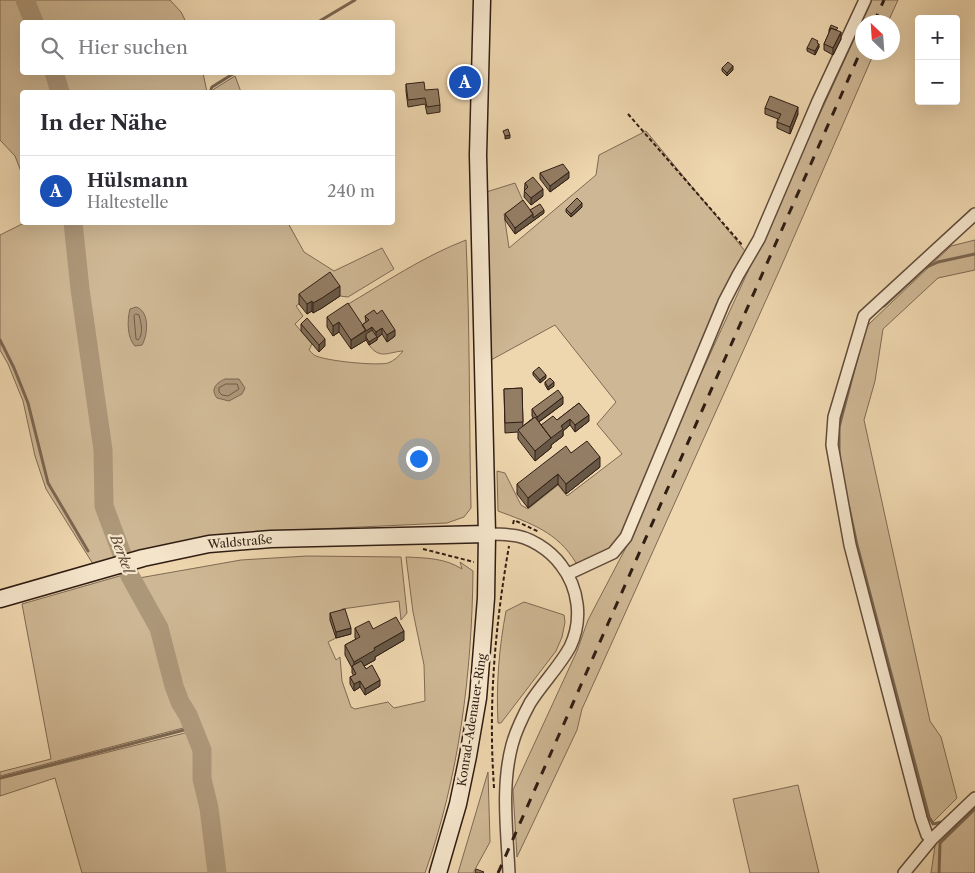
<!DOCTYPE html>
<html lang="de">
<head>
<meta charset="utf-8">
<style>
  :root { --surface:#fff; --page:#f2f2f3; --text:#2b2b33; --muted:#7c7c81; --line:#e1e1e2; --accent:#7c3aed }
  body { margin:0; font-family:"Libre Caslon Text",serif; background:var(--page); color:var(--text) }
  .controls { position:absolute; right:15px; top:15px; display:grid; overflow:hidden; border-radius:5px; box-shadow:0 5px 20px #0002 }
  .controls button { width:45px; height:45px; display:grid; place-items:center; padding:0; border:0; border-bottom:1px solid var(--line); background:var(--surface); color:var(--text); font:25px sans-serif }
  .compass { position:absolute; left:855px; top:15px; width:45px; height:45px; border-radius:50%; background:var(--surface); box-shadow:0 5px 20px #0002; rotate:335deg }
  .you { position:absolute; left:418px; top:458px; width:18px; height:18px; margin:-12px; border:4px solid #fff; border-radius:50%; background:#1a73e8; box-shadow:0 0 0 8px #1a73e833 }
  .badge { display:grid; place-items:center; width:32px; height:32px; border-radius:50%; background:var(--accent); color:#fff; font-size:16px; font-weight:700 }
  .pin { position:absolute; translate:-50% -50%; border:2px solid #fff; box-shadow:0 1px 5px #0006 }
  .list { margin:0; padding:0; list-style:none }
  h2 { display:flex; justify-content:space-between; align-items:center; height:65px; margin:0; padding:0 20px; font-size:21px }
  h2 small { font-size:16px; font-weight:400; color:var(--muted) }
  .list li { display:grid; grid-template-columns:32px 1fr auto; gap:15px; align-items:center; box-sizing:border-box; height:70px; padding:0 20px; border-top:1px solid var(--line) }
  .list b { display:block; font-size:19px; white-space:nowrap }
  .list p { margin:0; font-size:16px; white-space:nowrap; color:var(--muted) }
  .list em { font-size:16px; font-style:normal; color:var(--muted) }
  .icon { flex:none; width:28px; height:28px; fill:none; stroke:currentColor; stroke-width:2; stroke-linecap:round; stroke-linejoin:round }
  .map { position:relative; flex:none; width:975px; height:873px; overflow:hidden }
  .search { position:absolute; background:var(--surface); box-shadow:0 5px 20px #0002; left:20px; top:20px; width:375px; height:55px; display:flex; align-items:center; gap:12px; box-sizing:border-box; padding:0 18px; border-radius:5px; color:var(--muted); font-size:19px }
  .panel { position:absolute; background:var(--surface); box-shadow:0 5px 20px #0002; left:20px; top:90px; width:375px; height:135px; border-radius:5px }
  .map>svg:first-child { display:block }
  .green { fill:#ceb794; stroke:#7f6a54 }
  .water { fill:#ad9779; stroke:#7b6650 }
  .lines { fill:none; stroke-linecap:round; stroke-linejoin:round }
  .shore { stroke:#6e5a46; stroke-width:1 }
  .stream { stroke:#7b6650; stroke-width:3 }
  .river { stroke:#ad9779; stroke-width:19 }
  .street-casing { stroke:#604b3a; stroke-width:14 }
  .secondary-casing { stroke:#301d13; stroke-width:19 }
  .path { stroke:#301d13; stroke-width:2; stroke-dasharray:4 2.5; stroke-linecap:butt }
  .street { stroke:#f4e4ca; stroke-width:11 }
  .secondary { stroke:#f4e4ca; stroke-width:16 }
  .rail { stroke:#301d13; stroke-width:3; stroke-dasharray:9 9; stroke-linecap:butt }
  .wall { fill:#7e6c56; stroke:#301d13 }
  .shaded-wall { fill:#675846; stroke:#301d13 }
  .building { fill:#937d64; stroke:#301d13 }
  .labels { text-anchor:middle; stroke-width:4.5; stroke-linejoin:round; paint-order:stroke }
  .street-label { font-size:12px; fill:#301d13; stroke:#f4e4ca }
  .water-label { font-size:14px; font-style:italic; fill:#5c4837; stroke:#f4e4ca }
</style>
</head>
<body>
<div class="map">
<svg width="975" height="873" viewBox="0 0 975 873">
  <rect width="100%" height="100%" fill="#eed6ae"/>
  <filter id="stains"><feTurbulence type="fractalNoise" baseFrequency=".004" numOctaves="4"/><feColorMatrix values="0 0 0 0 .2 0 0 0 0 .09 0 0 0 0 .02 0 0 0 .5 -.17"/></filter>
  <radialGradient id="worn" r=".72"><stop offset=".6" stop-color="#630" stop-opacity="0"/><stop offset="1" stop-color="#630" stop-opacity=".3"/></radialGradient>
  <!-- green -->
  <path class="green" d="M0,0H21L31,22H22V72L53,73L59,92H22V174L15,156L0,140Z
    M29,0H170L181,12L186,22H37Z
    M872,0H898L888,22H862V52L874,53L780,269L582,709L577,730L517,857L513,790L577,651L588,620L632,536L642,503Z
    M56,73H203L207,92H62Z
    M235,76L241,92H212L214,89Z
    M646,131L745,251L722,301L675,415L635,499L623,535L611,549L586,562L576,563C558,532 530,523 498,511L497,471L505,473L521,505L528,509L558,485L567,496L622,454L597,424L616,402L555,325L491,360L483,193L515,183L523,201L504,214L509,248L596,175L599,155Z
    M24,223H72L78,288L102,449V508L120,557L93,564L46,489L35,456L23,401L8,364L0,350V235Z
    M75,223H288L304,252L334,271L382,248L394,269L348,297L340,296L330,282L296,306L303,316L295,324L312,344L309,350C309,350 314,355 314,355C324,361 377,366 388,363C394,361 399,356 403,351C388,352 380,360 369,345L382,334V317L361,332L345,306C384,283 424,256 466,240C470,329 469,419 471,508L464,517L447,523L273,531L127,554L106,506L104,449L81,290Z
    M975,240V270L938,278L883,329L875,381L864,420L930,721L941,737L957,798L933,822L924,818L834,458V423L856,340L870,323L951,246Z
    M307,556L401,557L407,613L401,620L399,601L342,609L344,616L336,638L328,642L336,660L340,657L342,681L351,707L355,709L388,702L394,708L425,701L424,665L413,612L406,557C426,558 445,558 462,569L460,562L473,571C472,673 459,777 425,873H222L219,841L209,793L210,762L208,750L178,686L165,628L139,578L241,560Z
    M123,575L155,633L169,690L187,727L0,776V772L51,759L22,604Z
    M524,602L564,615L565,622L562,637L556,651L501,723H498C496,684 499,648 506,611Z
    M188,730L197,754L201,810L208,842L212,873H82L55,778L0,796V779L185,733Z
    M488,772L490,842L473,873H458Z
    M798,785L819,873H750L733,799Z
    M975,800V873H931L936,839Z"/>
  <!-- water -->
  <path class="water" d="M136,307C150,311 148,335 142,345L135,346C127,338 127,320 130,309Z
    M225,379H239L245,388L242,394L229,401L217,398C210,389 216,383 225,379Z"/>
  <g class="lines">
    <!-- shore -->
    <path class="shore" d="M136,314L139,315C141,323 144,334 138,340L136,339L134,316Z
      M226,384H237L239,389L228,396L222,395L219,392V388Z"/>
    <!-- stream -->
    <path class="stream" d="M318,22L355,0
      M210,92L212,87L236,72
      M884,306L925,268L938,262L975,254
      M0,340L14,368L28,403L48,483L88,551
      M839,456V427L858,354
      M849,508L857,545L929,817L933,824L942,822
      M0,778L192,728
      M939,873L940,843L975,809"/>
    <!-- river -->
    <path class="river" d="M25,0L34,22
      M54,72L60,92
      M73,222L80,289L103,450L104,506L130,576L159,628L174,686L180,702L188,715L202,750V779L209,808L217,873"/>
    <!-- street casing -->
    <g class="street-casing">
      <path id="street" d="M487,534C495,534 503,534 510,535C529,536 550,550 561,565C579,588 583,620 570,647C559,667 542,684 530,703C523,716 516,730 512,745C501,786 507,831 509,873
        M568,574L613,553L626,537L724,302L738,275L759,239L818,101L865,0
        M932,839L927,835L921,818L850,545L832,445L834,417L864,316L975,214
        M904,873L932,839L975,798"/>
    </g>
    <!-- secondary casing -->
    <g class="secondary-casing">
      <path id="secondary" d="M0,599L143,558L209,544L271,539L487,534
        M438,873L458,804L468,756L478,698L486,598L487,534L478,155L482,0"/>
    </g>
    <!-- path -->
    <path class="path" d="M628,114L743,246
      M513,524L514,520L539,532
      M423,549L474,562
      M494,788C493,771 492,754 492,738C491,674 498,609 509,546"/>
    <!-- street -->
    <use href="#street" class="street"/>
    <!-- secondary -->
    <use href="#secondary" class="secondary"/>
    <!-- rail -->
    <path class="rail" d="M874,22L884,0
      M498,873L862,48"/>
  </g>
  <!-- wall -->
  <path class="wall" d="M829,30L838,31L841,39L833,55L824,50V44L829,33Z
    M818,44L819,47L815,55L807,51V48Z
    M722,68L733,70L727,76L722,71Z
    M406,84L425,90L440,105V112L427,114L425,104L408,107L406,91Z
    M765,108L798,114L790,134L777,128V122L778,119L765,114Z
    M540,173L569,178L550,192L540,179Z
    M525,183L543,196L531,205L524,197Z
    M582,207L571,217L566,212V209Z
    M530,210L544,213L515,234L505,220V214Z
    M299,294L340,296L322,308L313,313L312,311L307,314L299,304Z
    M365,316L395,336L387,342L382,334L377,338V340L369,345L366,340L351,349L339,332L333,336L327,327V317L362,325L366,322Z
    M301,324L325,346L319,352L301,331Z
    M533,372L546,378L540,383L533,375Z
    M545,382L554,386L548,390L545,385Z
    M522,388L523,426L533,418L532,416V409L563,404L539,422L541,425L557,420L579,403L589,421L575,432L570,425L563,431V436L551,445V448L535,461L518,439V432L505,433L504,389Z
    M571,453L600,467L566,494L558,484L528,508L517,494V484Z
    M330,613L351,634L336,638L330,620Z
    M355,628L373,629L404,640L375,657V660L364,666L380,686L365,695L360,687L354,691L350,684V677L354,676L352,673V668L345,655V645L356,639L355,638Z"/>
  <!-- shaded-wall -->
  <path class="shaded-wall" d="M841,32V39L833,55V48Z
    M819,44V47L815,55V51Z
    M733,66V70L727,76V73Z
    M798,107V114L790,134V127Z
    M510,135V138L505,139V136Z
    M569,172V178L550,192V186Z
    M543,189V196L531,205V198Z
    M582,203V207L571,217V214Z
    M544,210V213L515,234V228L533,214Z
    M340,286V296L322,308L313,313V303Z
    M312,301V311L307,314V304Z
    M339,322V332L333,336V326Z
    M372,327V333L366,337V340L351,349V340Z
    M382,328V334L377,338V340L369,345V342L376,337V332Z
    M395,330V336L387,342V335Z
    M325,339V346L319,352V345Z
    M546,375V378L540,383V380Z
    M554,382V386L548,390V387Z
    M563,397V404L537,423V417Z
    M589,415V421L575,432V425Z
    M570,419V425L563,431V436L551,445V448L535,461V451L561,426Z
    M600,457V467L566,494V484Z
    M558,474V484L528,508V498Z
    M351,628V634L336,638V632Z
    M404,631V640L375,657V660L355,671L354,669V662L374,648Z
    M380,680V686L365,695V689Z
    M360,681V687L354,691V684Z"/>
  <!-- building -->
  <path class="building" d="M831,25L838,28L836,30L831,28L830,30H829Z
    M831,28L841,32L833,48L824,44Z
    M812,38L818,41L817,43L819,44L815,51L807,48Z
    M728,62L733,66L727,73L722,68Z
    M424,82L425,90L438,89L440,105L427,107L425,98L408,100L406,84Z
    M770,96L798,107L790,127L777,122L781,114L765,108Z
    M508,129L510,135L505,136L503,131Z
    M563,164L569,172L550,186L540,173Z
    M533,177L543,189L531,198L524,191L528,187L525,183Z
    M577,198L582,203L571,214L566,209Z
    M523,200L533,214L515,228L505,214Z
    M540,204L544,210L533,218V214L530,210Z
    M330,272L340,286L322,298L313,303L312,301L307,304L299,294Z
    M348,303L366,330L351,340L339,322L333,326L327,317Z
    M374,310L377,314L382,310L395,330L387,335L382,328L376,332L372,327L366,331L362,325L369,320L365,316Z
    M307,318L325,339L319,345L301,324Z
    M372,330L377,337L369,342L366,337V334Z
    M539,367L546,375L540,380L533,372Z
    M550,378L554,382L548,387L545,382Z
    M522,388L523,422L505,423L504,389Z
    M558,390L563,397L537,417L532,409Z
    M579,403L589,415L575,425L570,419L561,426L563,429L551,438L541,425L553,416L557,420Z
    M535,417L551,438L535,451L518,430Z
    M587,441L600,457L566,484L558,474L528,498L517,484L566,446L571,453Z
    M345,609L351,628L336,632L330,613Z
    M396,617L404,631L374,648L375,650L354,662L345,645L360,637L355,628L369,621L373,629Z
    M361,661L366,669L372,665L380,680L365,689L360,681L354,684L350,677L356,674L352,666Z
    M476,869L484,872L483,873H475Z"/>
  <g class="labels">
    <!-- street labels -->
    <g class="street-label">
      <text transform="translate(240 542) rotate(-5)" y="4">Waldstraße</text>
      <text transform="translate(472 720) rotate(-81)" y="4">Konrad-Adenauer-Ring</text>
    </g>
    <!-- water labels -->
    <g class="water-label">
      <text transform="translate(122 554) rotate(69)" y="5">Berkel</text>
    </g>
  </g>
  <rect width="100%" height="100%" filter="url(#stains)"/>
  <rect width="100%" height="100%" fill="url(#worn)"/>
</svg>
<div class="controls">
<button>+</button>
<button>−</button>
</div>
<svg class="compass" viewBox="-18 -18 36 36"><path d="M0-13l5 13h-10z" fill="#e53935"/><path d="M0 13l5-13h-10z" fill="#7c7c81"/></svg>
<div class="you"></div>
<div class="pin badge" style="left:465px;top:82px;background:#1a4fb4">A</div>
<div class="search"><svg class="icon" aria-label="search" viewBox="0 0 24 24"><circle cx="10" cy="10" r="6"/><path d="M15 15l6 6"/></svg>Hier suchen</div>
<section class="panel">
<h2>In der Nähe<small></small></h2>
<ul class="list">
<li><span class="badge" style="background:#1a4fb4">A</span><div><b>Hülsmann</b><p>Haltestelle</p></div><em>240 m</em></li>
</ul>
</section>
</div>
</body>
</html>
